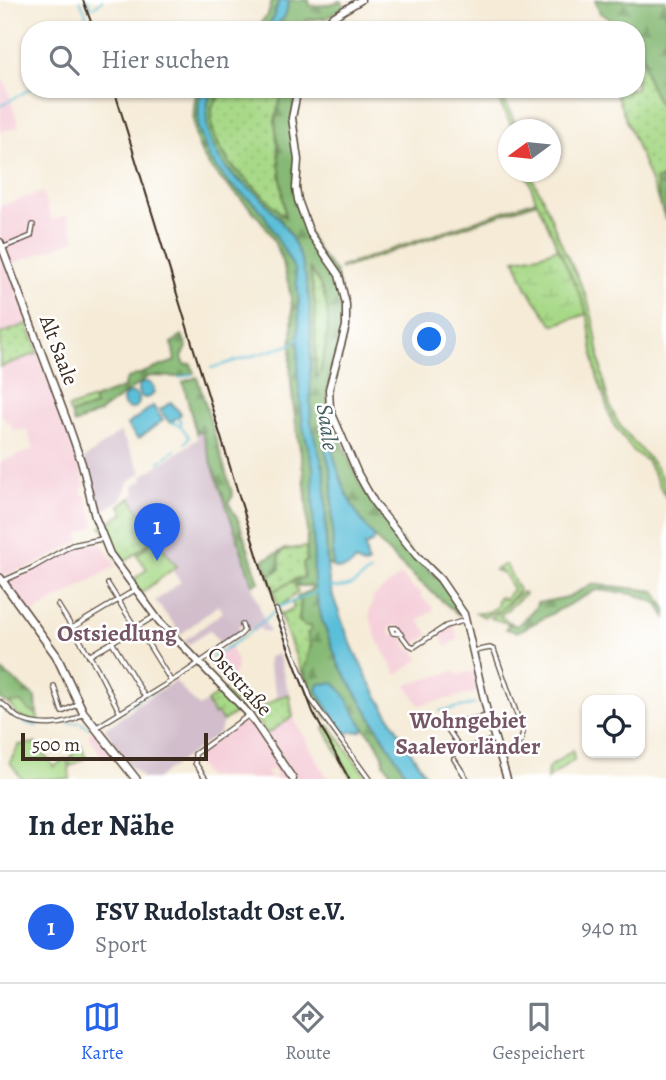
<!DOCTYPE html>
<html lang="de">
<head>
<meta charset="utf-8">
<style>
  :root { --surface:#fff; --page:#f2f2f3; --text:#1f2937; --muted:#747a83; --line:#e0e1e3; --accent:#2563eb }
  body { margin:0; font-family:Alegreya,serif; background:var(--page); color:var(--text) }
  .controls { position:absolute; right:21px; bottom:21px; display:grid; overflow:hidden; border-radius:14px; box-shadow:0 2px 5px #0004 }
  .controls button { width:63px; height:63px; display:grid; place-items:center; padding:0; border:0; border-bottom:2px solid var(--line); background:var(--surface); color:var(--text); font:35px sans-serif }
  .compass { position:absolute; left:498px; top:119px; width:63px; height:63px; border-radius:50%; background:var(--surface); box-shadow:0 2px 5px #0004; rotate:255deg }
  .scale { position:absolute; left:21px; bottom:18px; width:187px; box-sizing:border-box; padding-left:7px; border:4px solid #3b2a1e; border-top:0; font-size:19px; line-height:24px; white-space:nowrap; color:#3b2a1e; -webkit-text-stroke:5px #fff; paint-order:stroke }
  .you { position:absolute; left:430px; top:340px; width:24px; height:24px; margin:-18px; border:5px solid #fff; border-radius:50%; background:#1a73e8; box-shadow:0 0 0 10px #1a73e833 }
  .badge { display:grid; place-items:center; width:46px; height:46px; border-radius:50%; background:var(--accent); color:#fff; font-size:23px; font-weight:700 }
  .pin { position:absolute; translate:-50% -58px; filter:drop-shadow(0 2px 4px #0008) }
  .pin::after { content:''; position:absolute; top:37px; width:24px; height:21px; background:inherit; clip-path:polygon(0 0,100% 0,50% 100%) }
  .list { margin:0; padding:0; list-style:none }
  h2 { display:flex; justify-content:space-between; align-items:center; height:91px; margin:0; padding:0 28px; font-size:30px }
  h2 small { font-size:23px; font-weight:400; color:var(--muted) }
  .list li { display:grid; grid-template-columns:46px 1fr auto; gap:21px; align-items:center; box-sizing:border-box; height:112px; padding:0 28px; border-top:2px solid var(--line) }
  .list b { display:block; font-size:26px; white-space:nowrap }
  .list p { margin:0; font-size:23px; white-space:nowrap; color:var(--muted) }
  .list em { font-size:23px; font-style:normal; color:var(--muted) }
  .icon { flex:none; width:38px; height:38px; fill:none; stroke:currentColor; stroke-width:2; stroke-linecap:round; stroke-linejoin:round }
  .map { position:relative; flex:none; width:666px; height:779px; overflow:hidden }
  .search { position:absolute; background:var(--surface); box-shadow:0 2px 5px #0004; left:21px; right:21px; top:21px; height:77px; display:flex; align-items:center; gap:18px; box-sizing:border-box; padding:0 24px; border-radius:28px; color:var(--muted); font-size:26px }
  .sheet { height:203px; background:var(--surface) }
  nav { display:flex; justify-content:space-around; align-items:center; box-sizing:border-box; height:98px; border-top:2px solid var(--line); background:var(--surface); font-size:19px; color:var(--muted) }
  nav a { display:grid; justify-items:center; gap:4px }
  nav .on { color:var(--accent) }
  .map>svg:first-child { display:block }
  .built { fill:#f5cfd9 }
  .industrial { fill:#d1bdcb }
  .grass { fill:url(#grass-dots); stroke:#728253; stroke-width:2 }
  .forest { fill:url(#forest-firs); stroke:#607249; stroke-width:2; fill-rule:evenodd }
  .wetland { fill:url(#wetland-marsh); stroke:#728253; stroke-width:2 }
  .garden { fill:#a8d988; stroke:#728253; stroke-width:2 }
  .water { fill:#5bbfd9; stroke:#4b747c; stroke-width:2 }
  .lines { fill:none; stroke-linecap:round; stroke-linejoin:round }
  .stream { stroke:#5bbfd9; stroke-width:2 }
  .street-casing { stroke:#57473a; stroke-width:6 }
  .secondary-casing { stroke:#57473a; stroke-width:9 }
  .primary-casing { stroke:#57473a; stroke-width:10 }
  .street { stroke:#fff; stroke-width:3.5 }
  .secondary { stroke:#fff; stroke-width:6 }
  .primary { stroke:#fff; stroke-width:7 }
  .rail { stroke:#3b2a1e; stroke-width:2 }
  .labels { text-anchor:middle; stroke-width:5; stroke-linejoin:round; paint-order:stroke }
  .street-label { font-size:21px; fill:#3b2a1e; stroke:#fff }
  .water-label { font-size:23px; font-style:italic; fill:#465e5f; stroke:#fff }
  .neighbourhood-label { font-size:23px; font-weight:bold; fill:#755665; stroke:#fff }
  .quarter-label { font-size:24px; font-weight:bold; fill:#755665; stroke:#fff }
</style>
</head>
<body>
<div class="map">
<svg width="666" height="779" viewBox="0 0 666 779">
  <defs>
    <pattern id="grass-dots" width="8" height="8" patternUnits="userSpaceOnUse" patternTransform="scale(1.75)"><rect width="8" height="8" fill="#a8d988"/><path d="M2 2h.1M6 6h.1" fill="none" stroke="#92ba75" stroke-width="1.8" stroke-linecap="round"/></pattern>
    <pattern id="forest-firs" width="22" height="20" patternUnits="userSpaceOnUse" patternTransform="scale(1.75)"><rect width="22" height="20" fill="#86b974"/><path d="M5 1l3.5 6h-7zM16 11l3.5 6h-7z" fill="#6f975f"/></pattern>
    <pattern id="wetland-marsh" width="20" height="14" patternUnits="userSpaceOnUse" patternTransform="scale(1.75)"><rect width="20" height="14" fill="#a8d988"/><path d="M1 5h8M5 5V1M11 12h8M15 12V8" fill="none" stroke="#92ba75"/></pattern>
  </defs>
  <rect width="100%" height="100%" fill="#fff"/>
  <filter id="ink" filterUnits="userSpaceOnUse"><feTurbulence type="fractalNoise" baseFrequency=".0143" numOctaves="2"/><feDisplacementMap in="SourceGraphic" scale="14" xChannelSelector="R" yChannelSelector="G"/><feConvolveMatrix kernelMatrix="1 2 1 2 8 2 1 2 1" color-interpolation-filters="sRGB"/></filter>
  <filter id="wash" filterUnits="userSpaceOnUse"><feTurbulence type="fractalNoise" baseFrequency=".00686" numOctaves="4" result="noise"/><feDisplacementMap in="SourceGraphic" scale="28" xChannelSelector="R" yChannelSelector="G"/><feGaussianBlur stdDeviation="1.57" result="paint"/><feColorMatrix in="noise" values="0 0 0 0 0 0 0 0 0 0 0 0 0 0 0 0 0 1.4 0 .05"/><feComposite in="paint" operator="in"/></filter>
  <g filter="url(#wash)">
    <rect width="100%" height="100%" fill="#f5ebd7"/>
    <!-- built -->
    <path class="built" d="M0,76L7,87L19,127L0,132Z
      M42,192L52,220L67,215L76,240L11,264L27,324L0,334V206Z
      M38,353L80,467L85,487L81,488L83,495H86L95,526L79,534L80,540L31,567L23,570L21,568L6,576H3L0,571V462L34,449L27,430L13,431L11,423H8L0,412V367Z
      M101,542L116,566L28,616L10,586V580L21,575L25,576L77,546Z
      M401,575L415,590L421,592V596L434,609L419,620L429,635L414,645L397,626L393,625L389,628L390,633L402,637L409,649L414,650L420,659L397,675L377,640L369,614L374,596Z
      M454,625L458,640L450,643L451,646H445L441,636L442,630Z
      M230,647L237,661L236,672L230,678L233,682L229,685L208,663Z
      M475,670L480,692L419,705L406,685L455,671L458,675Z
      M293,717L328,779H297L267,734Z
      M249,718L291,779H272L277,776L273,768L266,772L271,779L206,777L196,762V754Z
      M94,729L113,754L102,757L88,735Z"/>
    <!-- industrial -->
    <path class="industrial" d="M202,431L263,618L270,632L262,631L260,628L253,632L244,625L238,626L240,633L221,645L210,630L188,645L184,641L223,612L218,605L180,635L174,624L155,601L181,582L172,570L177,566L156,539L164,534L153,519L146,523L130,497L135,494L133,485L143,480L142,476L186,447L197,439L196,433Z
      M120,432L142,472L128,482L122,499L99,513L95,505L84,459Z
      M278,654L289,694L278,698L268,665L269,657Z
      M175,681L199,707L207,702L213,714L217,713L223,721L220,732L156,779H144L130,766L105,729L133,709L134,706Z"/>
    <!-- grass -->
    <path class="grass" d="M636,46L641,51L648,81L660,106H666V142L663,145L666,177L657,180L661,207L614,89H636Z
      M226,89H283L275,121L285,218L230,164L217,142L212,128V106Z
      M493,89H499L518,129H513Z
      M526,172H531C533,183 539,190 544,201C551,217 557,234 564,250C572,266 581,282 587,299C601,337 597,381 616,419C631,447 666,463 666,498L647,461L634,452L612,422L596,372L588,318L582,299L537,202L341,269L340,267L536,200Z
      M310,268C337,303 329,334 320,373L315,379V303Z
      M27,324L38,353L0,367V334Z
      M93,399L95,406L71,414L68,408Z
      M131,498L146,523L153,519L162,532L121,565L113,552L115,548L106,532L101,527L124,513L120,505Z
      M306,547L307,562L303,563L304,578L295,579L274,591L269,575L278,571L280,566L279,556L283,550Z
      M503,565H506L519,590L501,610L484,617L477,613C487,613 492,612 498,605L497,600L500,597L505,599L513,589L503,573L495,570Z
      M523,592L525,594L500,616L516,626L491,618C503,611 510,598 523,592Z
      M297,600H301L299,621L306,626L311,625L312,630L308,638C313,650 309,660 304,671L310,686L308,688L279,612L282,614L294,608L292,602Z
      M223,690L235,703L233,706L236,709L239,706L242,710V714L237,712L223,721L217,713L214,715L207,702Z
      M289,694L293,717L267,734L252,713L278,698Z"/>
    <!-- forest -->
    <path class="forest" d="M272,0H279L273,19L263,30H254L268,15Z
      M289,0H309L310,6L325,5L341,1L345,6L327,18L306,20L307,30H284V23L278,30H272L285,16Z
      M595,0H666V106H660L648,81L641,51L636,46V30H612L609,18L600,13Z
      M197,89H203L199,100L198,128L229,183L256,205L265,216L295,270L299,301L303,427L313,466L314,585L322,620L339,665L409,779H396L384,763L383,755L375,740L364,728L342,691L334,683L319,684L317,690L332,715L327,718L308,688L310,685L304,671L311,646L307,633L312,630L311,626H306L299,621L301,601L297,600V597L311,590V586H295L293,581L304,577L303,563L307,561C306,544 308,526 307,508C305,466 294,424 291,382C289,357 294,332 292,308C291,289 285,269 278,251C254,184 176,180 197,89Z
      M212,89H226L212,107V128L217,142L230,164L285,217L275,121L283,89H298L294,100L295,154L293,190L306,230L321,255L336,273L344,305V325L327,387L328,409L360,484L380,515L414,557L438,578L455,600L459,615C427,588 383,552 359,518C343,496 337,469 330,443L324,445L332,477L333,567L327,564L325,478L312,433L302,264L287,229L260,198L234,176L215,154L206,127V104ZM310,269C336,301 328,336 320,373L316,378L315,303Z
      M666,177V221L661,207L656,180Z
      M182,335L187,347L182,357L185,365L191,364L194,373L179,377L149,376L99,413L74,424L71,414L95,406L93,399L125,387L124,383L128,378L175,361L172,343Z
      M197,377L233,496L228,502L239,522L259,582L252,584C237,532 217,483 202,432L196,433L183,382Z
      M283,550L279,556L280,569L269,575L263,560Z
      M593,584L655,591L666,609V618L657,603L634,594L596,590L521,630L516,632L506,629L509,624L517,626L536,607L537,603L568,597Z
      M0,670C13,678 23,689 36,698L37,714L8,704L0,699Z"/>
    <!-- wetland -->
    <path class="wetland" d="M558,248L582,299L587,314L553,325L527,289L515,259L539,255Z"/>
    <!-- garden -->
    <path class="garden" d="M156,539L177,566L141,593L132,581L147,569L137,555Z
      M293,581L298,592L278,608L274,591Z
      M21,702L28,710L37,714L39,723L18,716L10,703Z
      M329,725L368,779H352L324,728Z
      M35,743L54,767L65,759L69,765L71,757L80,743L86,757L69,767L70,779H22L10,762L19,745Z
      M573,750L574,760L547,779L548,768Z"/>
    <!-- water -->
    <path class="water" d="M279,0H289L285,16L272,30H263L273,19Z
      M203,89H212C199,121 210,151 233,176C242,184 253,190 262,199C280,218 296,240 303,266C316,316 308,368 311,419C313,440 324,460 325,480C327,516 323,551 330,586C332,596 337,606 340,616C361,675 395,726 428,779H409L339,665L322,620L314,585L313,466L303,427L298,375L299,301L295,270L265,216L256,205L229,183L210,159L198,128L199,100Z
      M138 390a8 8 0 1 1 16 0a8 8 0 1 1-16 0Z
      M123 401a8 8 0 1 1 16 0a8 8 0 1 1-16 0Z
      M171,402L181,414L170,423L160,410Z
      M153,406L163,420L138,439L127,425Z
      M327,442L330,443C341,483 348,506 375,538L373,542L365,546L368,564L364,565L355,561C350,568 342,571 333,567L332,477L324,444Z
      M334,683L342,691L364,728L361,731L344,733L317,691L319,684Z"/>
    <g class="lines">
      <!-- stream -->
      <path class="stream" d="M80,0L85,11
        M88,0L91,8
        M94,7L102,0
        M85,11L89,30
        M0,106L30,89
        M211,368L290,345L299,338
        M179,378L192,374
        M177,417L181,421V425
        M171,422L181,426L189,437L185,443
        M166,457L175,450
        M159,462L163,459
        M366,574L371,572
        M329,586C343,591 355,585 365,575
        M213,657L245,636L281,606L316,592
        M146,694L154,690
        M0,705L13,716
        M121,710L143,696
        M440,711L475,704
        M107,718L118,712
        M102,720L105,719
        M23,722L37,726
        M79,722L89,728
        M98,722L100,721
        M68,723H77"/>
    </g>
  </g>
  <g filter="url(#ink)">
    <g class="lines">
      <!-- street casing -->
      <g class="street-casing">
        <path id="street" d="M2,248L31,236L33,225
          M3,581L32,568L72,545L102,539
          M108,584L135,627
          M58,605L97,668L120,713
          M276,610L311,699L369,779
          M137,626L171,681
          M72,628L135,590
          M401,634L393,633L391,628H396L408,644L414,647L446,626L466,620
          M112,642L145,697
          M474,651L490,648L494,650L523,732L521,741L501,757
          M89,656L155,616
          M54,686L62,712L78,704
          M0,702C6,706 11,712 17,717C35,728 67,727 83,714
          M487,716L450,724L447,728L461,749L494,740
          M97,727L186,672L240,635L244,631L242,625
          M454,759L467,779
          M206,779L195,763V754L249,715"/>
      </g>
      <!-- secondary casing -->
      <g class="secondary-casing">
        <path id="secondary" d="M327,30L331,18L361,0
          M300,89L296,98L292,118L298,160L296,188L298,200L310,233L339,275L346,304V326L329,389L330,409L358,474L375,504L417,556L440,579L464,614L488,716L507,779
          M0,242L66,418L82,464L95,517L110,554L159,621L249,714L293,779"/>
      </g>
      <!-- primary casing -->
      <g class="primary-casing">
        <path id="primary" d="M0,578L56,655L83,712L136,779"/>
      </g>
      <!-- street -->
      <use href="#street" class="street"/>
      <!-- secondary -->
      <use href="#secondary" class="secondary"/>
      <!-- primary -->
      <use href="#primary" class="primary"/>
      <!-- rail -->
      <path class="rail" d="M83,0L94,30
        M114,89L274,610L313,712L349,779"/>
    </g>
  </g>
  <g class="labels">
    <!-- street labels -->
    <g class="street-label">
      <text transform="translate(59 350) rotate(69)" y="7">Alt Saale</text>
      <text transform="translate(240 681) rotate(48)" y="7">Oststraße</text>
    </g>
    <!-- water labels -->
    <g class="water-label">
      <text transform="translate(328 427) rotate(82)" y="8">Saale</text>
    </g>
    <!-- neighbourhood labels -->
    <g class="neighbourhood-label">
      <text x="468" y="728">Wohngebiet<tspan x="468" dy="26">Saalevorländer</tspan></text>
    </g>
    <!-- quarter labels -->
    <g class="quarter-label">
      <text x="117" y="641">Ostsiedlung</text>
    </g>
  </g>
</svg>
<div class="controls">
<button><svg class="icon" aria-label="locate" viewBox="0 0 24 24"><circle cx="12" cy="12" r="6"/><path d="M12 2v4M12 18v4M2 12h4M18 12h4"/></svg></button>
</div>
<svg class="compass" viewBox="-18 -18 36 36"><path d="M0-13l5 13h-10z" fill="#e53935"/><path d="M0 13l5-13h-10z" fill="#747a83"/></svg>
<div class="scale">500 m</div>
<div class="you"></div>
<div class="pin badge" style="left:157px;top:561px">1</div>
<div class="search"><svg class="icon" aria-label="search" viewBox="0 0 24 24"><circle cx="10" cy="10" r="6"/><path d="M15 15l6 6"/></svg>Hier suchen</div>
</div>
<section class="sheet">
<h2>In der Nähe<small></small></h2>
<ul class="list">
<li><span class="badge">1</span><div><b>FSV Rudolstadt Ost e.V.</b><p>Sport</p></div><em>940 m</em></li>
</ul>
</section>
<nav>
<a class="on"><svg class="icon" aria-label="map" viewBox="0 0 24 24"><path d="M3 6l6-2 6 2 6-2v14l-6 2-6-2-6 2zM9 4v14M15 6v14"/></svg>Karte</a>
<a><svg class="icon" aria-label="directions" viewBox="0 0 24 24"><path d="M12 3l9 9-9 9-9-9zM9 14v-3h6M13 9l2 2-2 2"/></svg>Route</a>
<a><svg class="icon" aria-label="saved" viewBox="0 0 24 24"><path d="M7 4h10v16l-5-4-5 4z"/></svg>Gespeichert</a>
</nav>
</body>
</html>
